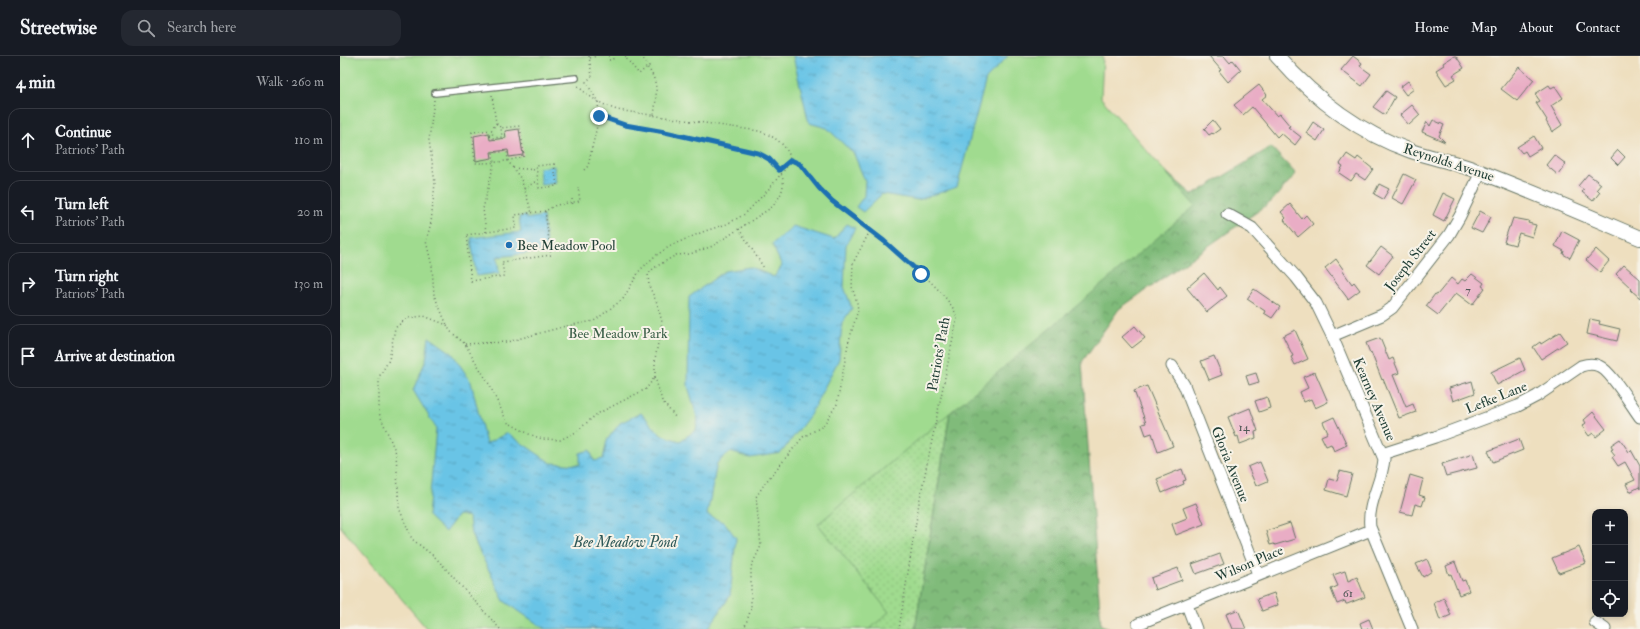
<!DOCTYPE html>
<html lang="en">
<head>
<meta charset="utf-8">
<style>
  :root { --surface:#171b24; --page:#242831; --text:#f1f3f6; --muted:#9ea1a6; --line:#363941 }
  body { margin:0; font-family:"IM FELL Double Pica",serif; background:var(--page); color:var(--text) }
  .controls { position:absolute; right:12px; bottom:12px; display:grid; overflow:hidden; border-radius:8px; box-shadow:0 2px 6px #0003 }
  .controls button { width:36px; height:36px; display:grid; place-items:center; padding:0; border:0; border-bottom:1px solid var(--line); background:var(--surface); color:var(--text); font:20px sans-serif }
  .stop { position:absolute; width:12px; height:12px; margin:-9px; border:3px solid #1f6fb2; border-radius:50%; background:#fff }
  .stop.end { background:#1f6fb2; border-color:#fff; box-shadow:0 1px 4px #0008 }
  .list { margin:0; padding:0; list-style:none }
  h2 { display:flex; justify-content:space-between; align-items:center; height:52px; margin:0; padding:0 16px; font-size:17px }
  h2 small { font-size:13px; font-weight:400; color:var(--muted) }
  .list li { display:grid; grid-template-columns:26px 1fr auto; gap:12px; align-items:center; box-sizing:border-box; height:64px; margin:0 8px 8px; padding:0 8px; border:1px solid var(--line); border-radius:12px }
  .list b { display:block; font-size:15px; white-space:nowrap }
  .list p { margin:0; font-size:13px; white-space:nowrap; color:var(--muted) }
  .list em { font-size:13px; font-style:normal; color:var(--muted) }
  .icon { flex:none; width:22px; height:22px; fill:none; stroke:currentColor; stroke-width:2; stroke-linecap:round; stroke-linejoin:round }
  .map { position:relative; flex:none; width:1300px; height:573px; overflow:hidden }
  header { display:flex; align-items:center; gap:24px; box-sizing:border-box; height:56px; padding:0 20px; background:var(--surface); border-bottom:1px solid var(--line) }
  header strong { font-size:19px }
  nav { display:flex; gap:22px; margin-inline-start:auto; font-size:14px }
  .search { width:280px; height:36px; background:var(--page); display:flex; align-items:center; gap:10px; box-sizing:border-box; padding:0 14px; border-radius:12px; color:var(--muted); font-size:15px }
  main { display:flex }
  aside { flex:1; background:var(--surface) }
  .map>svg:first-child { display:block }
  .grass { fill:url(#grass-dots); stroke:#608c62 }
  .forest { fill:url(#forest-crowns); stroke:#507c57 }
  .park { fill:#a0db8f; stroke:#608c62 }
  .water { fill:url(#water-ripples); stroke:#44808d }
  .building { fill:#e9adc5 }
  .lines { fill:none; stroke-linecap:round; stroke-linejoin:round }
  .service-casing { stroke:#677665; stroke-width:8 }
  .minor-casing { stroke:#677665; stroke-width:13 }
  .tertiary-casing { stroke:#677665; stroke-width:16 }
  .path { stroke:#677665; stroke-width:1.5; stroke-dasharray:1 3; stroke-linecap:butt }
  .service { stroke:#fff; stroke-width:5.5 }
  .minor { stroke:#fff; stroke-width:11 }
  .tertiary { stroke:#fff; stroke-width:14 }
  .route { stroke:#1f6fb2; stroke-width:5 }
  .poi-dot { fill:#1f6fb2; stroke:#f7f3e8; stroke-width:1.5 }
  .labels { text-anchor:middle; stroke-width:4; stroke-linejoin:round; paint-order:stroke }
  .number-label { font-size:12px; fill:#525958 }
  .street-label { font-size:14px; fill:#1f3d34; stroke:#f7f3e8 }
  .poi-label { font-size:14px; fill:#1f3d34; stroke:#f7f3e8; text-anchor:start }
  .park-label { font-size:14px; fill:#395d46; stroke:#f7f3e8 }
  .water-label { font-size:15px; font-style:italic; fill:#2e5858; stroke:#f7f3e8 }
</style>
</head>
<body>
<header>
<strong>Streetwise</strong>
<div class="search"><svg class="icon" aria-label="search" viewBox="0 0 24 24"><circle cx="10" cy="10" r="6"/><path d="M15 15l6 6"/></svg>Search here</div>
<nav><a>Home</a><a>Map</a><a>About</a><a>Contact</a></nav>
</header>
<main>
<aside>
<h2>4 min<small>Walk · 260 m</small></h2>
<ul class="list">
<li><svg class="icon" aria-label="ahead" viewBox="0 0 24 24"><path d="M12 20V5M6 11l6-6 6 6"/></svg><div><b>Continue</b><p>Patriots' Path</p></div><em>110 m</em></li>
<li><svg class="icon" aria-label="left" viewBox="0 0 24 24"><path d="M17 20v-9H6M10 6l-5 5 5 5"/></svg><div><b>Turn left</b><p>Patriots' Path</p></div><em>20 m</em></li>
<li><svg class="icon" aria-label="right" viewBox="0 0 24 24"><path d="M7 20v-9h11M14 6l5 5-5 5"/></svg><div><b>Turn right</b><p>Patriots' Path</p></div><em>130 m</em></li>
<li><svg class="icon" aria-label="arrive" viewBox="0 0 24 24"><path d="M6 21V4h12l-3 4 3 4H6"/></svg><div><b>Arrive at destination</b></div></li>
</ul>
</aside>
<div class="map">
<svg width="1300" height="573" viewBox="0 0 1300 573">
  <defs>
    <pattern id="grass-dots" width="8" height="8" patternUnits="userSpaceOnUse"><rect width="8" height="8" fill="#a0db8f"/><path d="M2 2h.1M6 6h.1" fill="none" stroke="#89bd7c" stroke-width="1.8" stroke-linecap="round"/></pattern>
    <pattern id="forest-crowns" width="20" height="18" patternUnits="userSpaceOnUse"><rect width="20" height="18" fill="#80bb7a"/><path d="M2 6a3 3 0 1 1 6 0M12 15a3 3 0 1 1 6 0" fill="none" stroke="#689965"/></pattern>
    <pattern id="water-ripples" width="26" height="14" patternUnits="userSpaceOnUse"><rect width="26" height="14" fill="#69c4e6"/><path d="M2 4q2-2 4 0t4 0M15 11q2-2 4 0t4 0" fill="none" stroke="#56a0bb"/></pattern>
  </defs>
  <rect width="100%" height="100%" fill="#f7f3e8"/>
  <filter id="ink" filterUnits="userSpaceOnUse"><feTurbulence type="fractalNoise" baseFrequency=".025" numOctaves="2"/><feDisplacementMap in="SourceGraphic" scale="8" xChannelSelector="R" yChannelSelector="G"/><feConvolveMatrix kernelMatrix="1 2 1 2 8 2 1 2 1" color-interpolation-filters="sRGB"/></filter>
  <filter id="wash" filterUnits="userSpaceOnUse"><feTurbulence type="fractalNoise" baseFrequency=".012" numOctaves="4" result="noise"/><feDisplacementMap in="SourceGraphic" scale="16" xChannelSelector="R" yChannelSelector="G"/><feGaussianBlur stdDeviation="0.9" result="paint"/><feColorMatrix in="noise" values="0 0 0 0 0 0 0 0 0 0 0 0 0 0 0 0 0 1.4 0 .05"/><feComposite in="paint" operator="in"/></filter>
  <g filter="url(#wash)">
    <rect width="100%" height="100%" fill="#eedfbf"/>
    <!-- grass -->
    <path class="grass" d="M625,221L609,363L575,573H451L493,314Z"/>
    <!-- forest -->
    <path class="forest" d="M752,57L781,77L853,139L931,91L956,118L931,146L779,253L742,306L761,569L773,573H575L609,363L625,221Z"/>
    <!-- park -->
    <path class="park" d="M0,0H763L761,42L855,150L478,468L549,556L530,573H87L0,470Z"/>
    <!-- water -->
    <path class="water" d="M453,0H668L646,23L617,131L578,144L542,138L523,156L516,151L524,140L525,125L514,98L487,72L469,67Z
      M214,110L216,127L201,129L199,112Z
      M186,160V163L203,160L207,195L157,201L159,217L136,220L131,182L181,176L179,161Z
      M507,168L515,172L506,189L504,231L512,252L502,267L499,303L470,359L441,397L410,402L390,396L377,407L367,459L385,467L396,482L390,540L368,573H205L164,545L131,478L129,461L118,459L105,476L88,460L96,372L73,334L86,304L89,281L112,297L131,326L146,388L167,377L211,407L240,409V397L250,394L254,405L263,403L267,384L280,367L301,357L321,379L340,385L356,374L358,364L348,330L349,241L385,215L410,211L434,221L442,210L432,188L453,170L494,183Z"/>
    <g id="blocks">
      <!-- building -->
      <path class="building" d="M869,0H884L890,7L893,4L901,14L888,26L879,15L881,14Z
        M1013,0L1022,7L1020,10L1031,18L1022,30L1001,14Z
        M1114,0H1116L1124,12L1113,19L1116,23L1106,29L1096,14L1104,9L1103,7Z
        M1179,11L1194,24L1177,45L1161,33Z
        M1068,25L1074,33L1066,39L1060,31Z
        M919,29L927,39L922,43L937,60L940,58L950,70L948,71L961,81L955,89L941,77L937,81L912,51L903,59L894,49Z
        M1209,29L1211,32L1215,30L1223,42L1211,50L1222,69L1212,76L1206,65L1207,64L1196,47L1200,45L1195,38Z
        M1046,35L1055,41L1045,59L1033,51Z
        M1072,49L1080,59L1069,69L1060,59Z
        M873,64L880,73L873,78L872,77L869,79L864,73Z
        M1093,64L1104,69L1099,80L1105,86L1082,76L1087,66L1090,70Z
        M973,66L984,74L977,85L966,77Z
        M179,73L183,99L169,101L168,94L151,96L152,102L136,105L134,80L149,77L150,84L166,82L165,75Z
        M1194,80L1201,92L1188,100L1185,95L1182,97L1177,91Z
        M1278,94L1285,101L1278,109L1271,102Z
        M1007,98L1016,104L1018,101L1033,113L1025,124L1016,118L1011,125L999,117L1003,110L1000,108Z
        M1214,99L1226,108L1218,119L1206,109Z
        M1064,118L1076,124L1063,148L1052,142Z
        M1248,118L1261,128L1257,133L1260,136L1253,145L1242,136L1244,134L1238,130Z
        M1039,128L1049,133L1043,143L1034,138Z
        M1103,137L1115,143L1104,165L1093,159Z
        M950,148L962,163L966,159L973,168L958,181L944,164L946,162L941,156Z
        M1140,155L1151,161L1142,177L1131,172Z
        M1173,162L1189,165L1188,167L1196,169L1192,181L1179,177L1175,189L1164,186L1169,171H1170Z
        M1222,175L1239,184L1230,202L1223,198L1224,195L1215,190Z
        M1041,191L1053,200L1039,218L1027,209Z
        M1256,193L1269,205L1260,216L1246,204Z
        M996,203L1003,213L1002,214L1012,228L1014,226L1020,234L1008,243L985,212Z
        M1284,209L1300,223V242L1291,234L1292,233L1276,218Z
        M864,217L878,234L880,231L887,240L867,256L847,232Z
        M1132,218L1144,227L1142,230L1145,232L1132,249L1116,237L1098,259L1086,250L1095,238L1097,239L1111,222L1118,228L1122,223L1125,225Z
        M914,233L940,251L932,262L924,257L925,255L907,243Z
        M1250,263L1260,265L1259,268L1280,273L1277,285L1247,278Z
        M795,270L805,282L792,292L782,281Z
        M955,274L968,303L955,309L951,301L953,300L943,280Z
        M1220,276L1227,286L1201,303L1193,291L1200,286L1201,288Z
        M1040,282L1049,304L1053,302L1059,317L1053,319L1066,351L1073,348L1076,356L1059,362L1043,323L1042,324L1031,296L1030,297L1026,287Z
        M874,300L882,319L869,324L861,305Z
        M1180,302L1185,314L1157,329L1151,316Z
        M975,316L988,346L975,352L971,343L964,346L960,336L968,332L963,321Z
        M916,317L919,326L909,329L906,320Z
        M1132,325L1135,337L1113,345L1109,332Z
        M807,330L833,390L818,396L812,377L806,379L802,368L806,367L794,335Z
        M927,341L930,352L919,356L915,345Z
        M910,352L918,375L915,376L916,382L900,388L898,380L896,381L888,361Z
        M1253,356L1266,373L1256,381L1253,377L1249,380L1242,370L1246,367L1244,364Z
        M994,361L1007,389L994,395L991,388L986,390L981,380L988,377L983,366Z
        M1179,383L1183,394L1153,406L1148,395Z
        M1280,383L1289,396L1291,394L1300,410V433L1299,431L1290,436L1286,428L1295,424L1285,406L1278,410L1272,401L1275,399L1271,394L1273,393L1271,389Z
        M1133,398L1137,412L1106,420L1102,408Z
        M920,406L928,425L916,430L908,411Z
        M842,413L846,424L843,425L844,428L822,437L817,423Z
        M1000,415L1012,418L1006,440L986,434L989,423L997,425Z
        M1070,419L1083,423L1079,439L1085,441L1082,450L1075,448L1072,459L1060,456Z
        M856,447L864,468L836,479L832,468L847,462L843,452Z
        M950,467L955,483L935,489L934,488L930,489L926,475Z
        M1239,491L1246,507L1219,517L1212,502Z
        M880,498L884,508L856,518L852,508Z
        M1087,503L1092,515L1083,521L1076,508Z
        M1115,506L1122,525L1125,524L1129,535L1119,539L1111,518L1109,519L1106,510Z
        M838,512L842,524L815,534L811,522Z
        M1005,515L1008,525L1017,521L1025,541L1007,548H1006L1005,545L997,548L991,533L998,530L993,519Z
        M934,537L938,549L922,555L917,543Z
        M1104,542L1111,559L1100,564L1094,547Z
        M897,554L899,556L906,573H892L886,558Z
        M1029,563L1033,573H1022L1020,567Z"/>
    </g>
  </g>
  <g filter="url(#ink)">
    <use href="#blocks" fill-opacity="0" stroke="#677665" stroke-width="1"/>
    <g class="lines">
      <!-- service casing -->
      <g class="service-casing">
        <path id="service" d="M95,37L236,22"/>
      </g>
      <!-- minor casing -->
      <g class="minor-casing">
        <path id="minor" d="M887,158L912,172L956,221L976,247L992,280L1044,403C1042,427 1027,447 1030,471L1072,573
          M992,280L1042,259L1052,252L1109,179L1120,160L1141,116
          M832,310L844,329L918,518
          M1042,398L1095,381L1178,350L1197,340L1241,310C1247,308 1253,307 1259,310C1271,315 1291,349 1300,361
          M847,549L856,573
          M1255,566L1265,573
          M798,568L1031,474"/>
      </g>
      <!-- tertiary casing -->
      <g class="tertiary-casing">
        <path id="tertiary" d="M937,0C974,42 1017,76 1071,95C1095,103 1120,107 1143,117C1196,137 1248,160 1300,182"/>
      </g>
      <!-- path -->
      <path class="path" d="M249,0L252,20L246,26L258,46L259,60L285,69L325,76L418,97L429,103L439,114L451,104C468,112 478,132 492,144C516,165 615,235 617,263L579,447L559,573
        M269,0V4H272L275,0
        M286,0L285,1L299,18L307,11
        M301,0L309,10L307,11C320,26 316,42 314,60
        M250,2L256,0
        M238,30C250,42 261,48 277,54L419,75C434,80 448,89 451,105
        M152,39L156,67L152,74L153,82L162,81L161,72L156,67
        M94,44L89,84L95,127L91,167L86,185L92,210L94,239L107,269
        M152,74L132,76L135,107C152,107 168,106 184,100L180,70L161,72
        M214,108L217,130L199,132L196,110Z
        M173,112L197,114
        M244,114L248,110L259,61
        M184,133L198,124
        M232,143L233,150
        M205,155L175,159L176,172L126,179L131,225L164,220L162,206L211,199L205,155L216,149L240,145L238,131
        M399,173L424,212
        M146,176L143,153L154,107L153,97L167,95L168,105L181,123L192,157
        M125,288L167,286L226,270L254,265L283,243L300,214L315,200L332,189L365,175L387,168L405,158L428,134L449,108
        M315,321L322,345L336,362
        M160,573L96,502L72,483L59,452L56,397L39,357V321L49,304L55,272L67,262L84,260L107,269L110,275L125,288L149,328L167,366L189,378L202,383L220,384L236,376L257,358L306,333L315,321V303L322,266L317,247L309,230L308,218L314,212L336,199L350,198L373,190L432,151C441,140 448,128 439,114
        M404,573L411,553V511L421,490L416,441L425,427L463,381L483,370L497,348L508,288L518,254L517,247L512,231L513,207L530,175"/>
      <!-- service -->
      <use href="#service" class="service"/>
      <!-- minor -->
      <use href="#minor" class="minor"/>
      <!-- tertiary -->
      <use href="#tertiary" class="tertiary"/>
    </g>
  </g>
  <g class="lines" filter="url(#ink)">
    <!-- route -->
    <path class="route" d="M259,60L285,69L325,76L418,97L429,103L439,114L451,104L460,108L479,132L492,145L544,185L581,218"/>
  </g>
  <!-- markers -->
  <circle class="poi-dot" cx="169" cy="189" r="4"/>
  <g class="labels">
    <!-- number labels -->
    <g class="number-label">
      <text x="1128" y="238">7</text>
      <text x="904" y="375">14</text>
      <text x="1008" y="541">61</text>
    </g>
    <!-- street labels -->
    <g class="street-label">
      <text transform="translate(1109 106) rotate(18)" y="5">Reynolds Avenue</text>
      <text transform="translate(1070 204) rotate(-52)" y="5">Joseph Street</text>
      <text transform="translate(598 298) rotate(-80)" y="5">Patriots' Path</text>
      <text transform="translate(1156 341) rotate(-22)" y="5">Lefke Lane</text>
      <text transform="translate(1035 343) rotate(67)" y="5">Kearney Avenue</text>
      <text transform="translate(891 408) rotate(68)" y="5">Gloria Avenue</text>
      <text transform="translate(909 507) rotate(-23)" y="5">Wilson Place</text>
    </g>
    <!-- poi labels -->
    <g class="poi-label">
      <text x="177" y="194">Bee Meadow Pool</text>
    </g>
    <!-- park labels -->
    <g class="park-label">
      <text x="278" y="282">Bee Meadow Park</text>
    </g>
    <!-- water labels -->
    <g class="water-label">
      <text x="285" y="491">Bee Meadow Pond</text>
    </g>
  </g>
</svg>
<div class="controls">
<button>+</button>
<button>−</button>
<button><svg class="icon" aria-label="locate" viewBox="0 0 24 24"><circle cx="12" cy="12" r="6"/><path d="M12 2v4M12 18v4M2 12h4M18 12h4"/></svg></button>
</div>
<div class="stop" style="left:581px;top:218px"></div>
<div class="stop end" style="left:259px;top:60px"></div>
</div>
</main>
</body>
</html>
